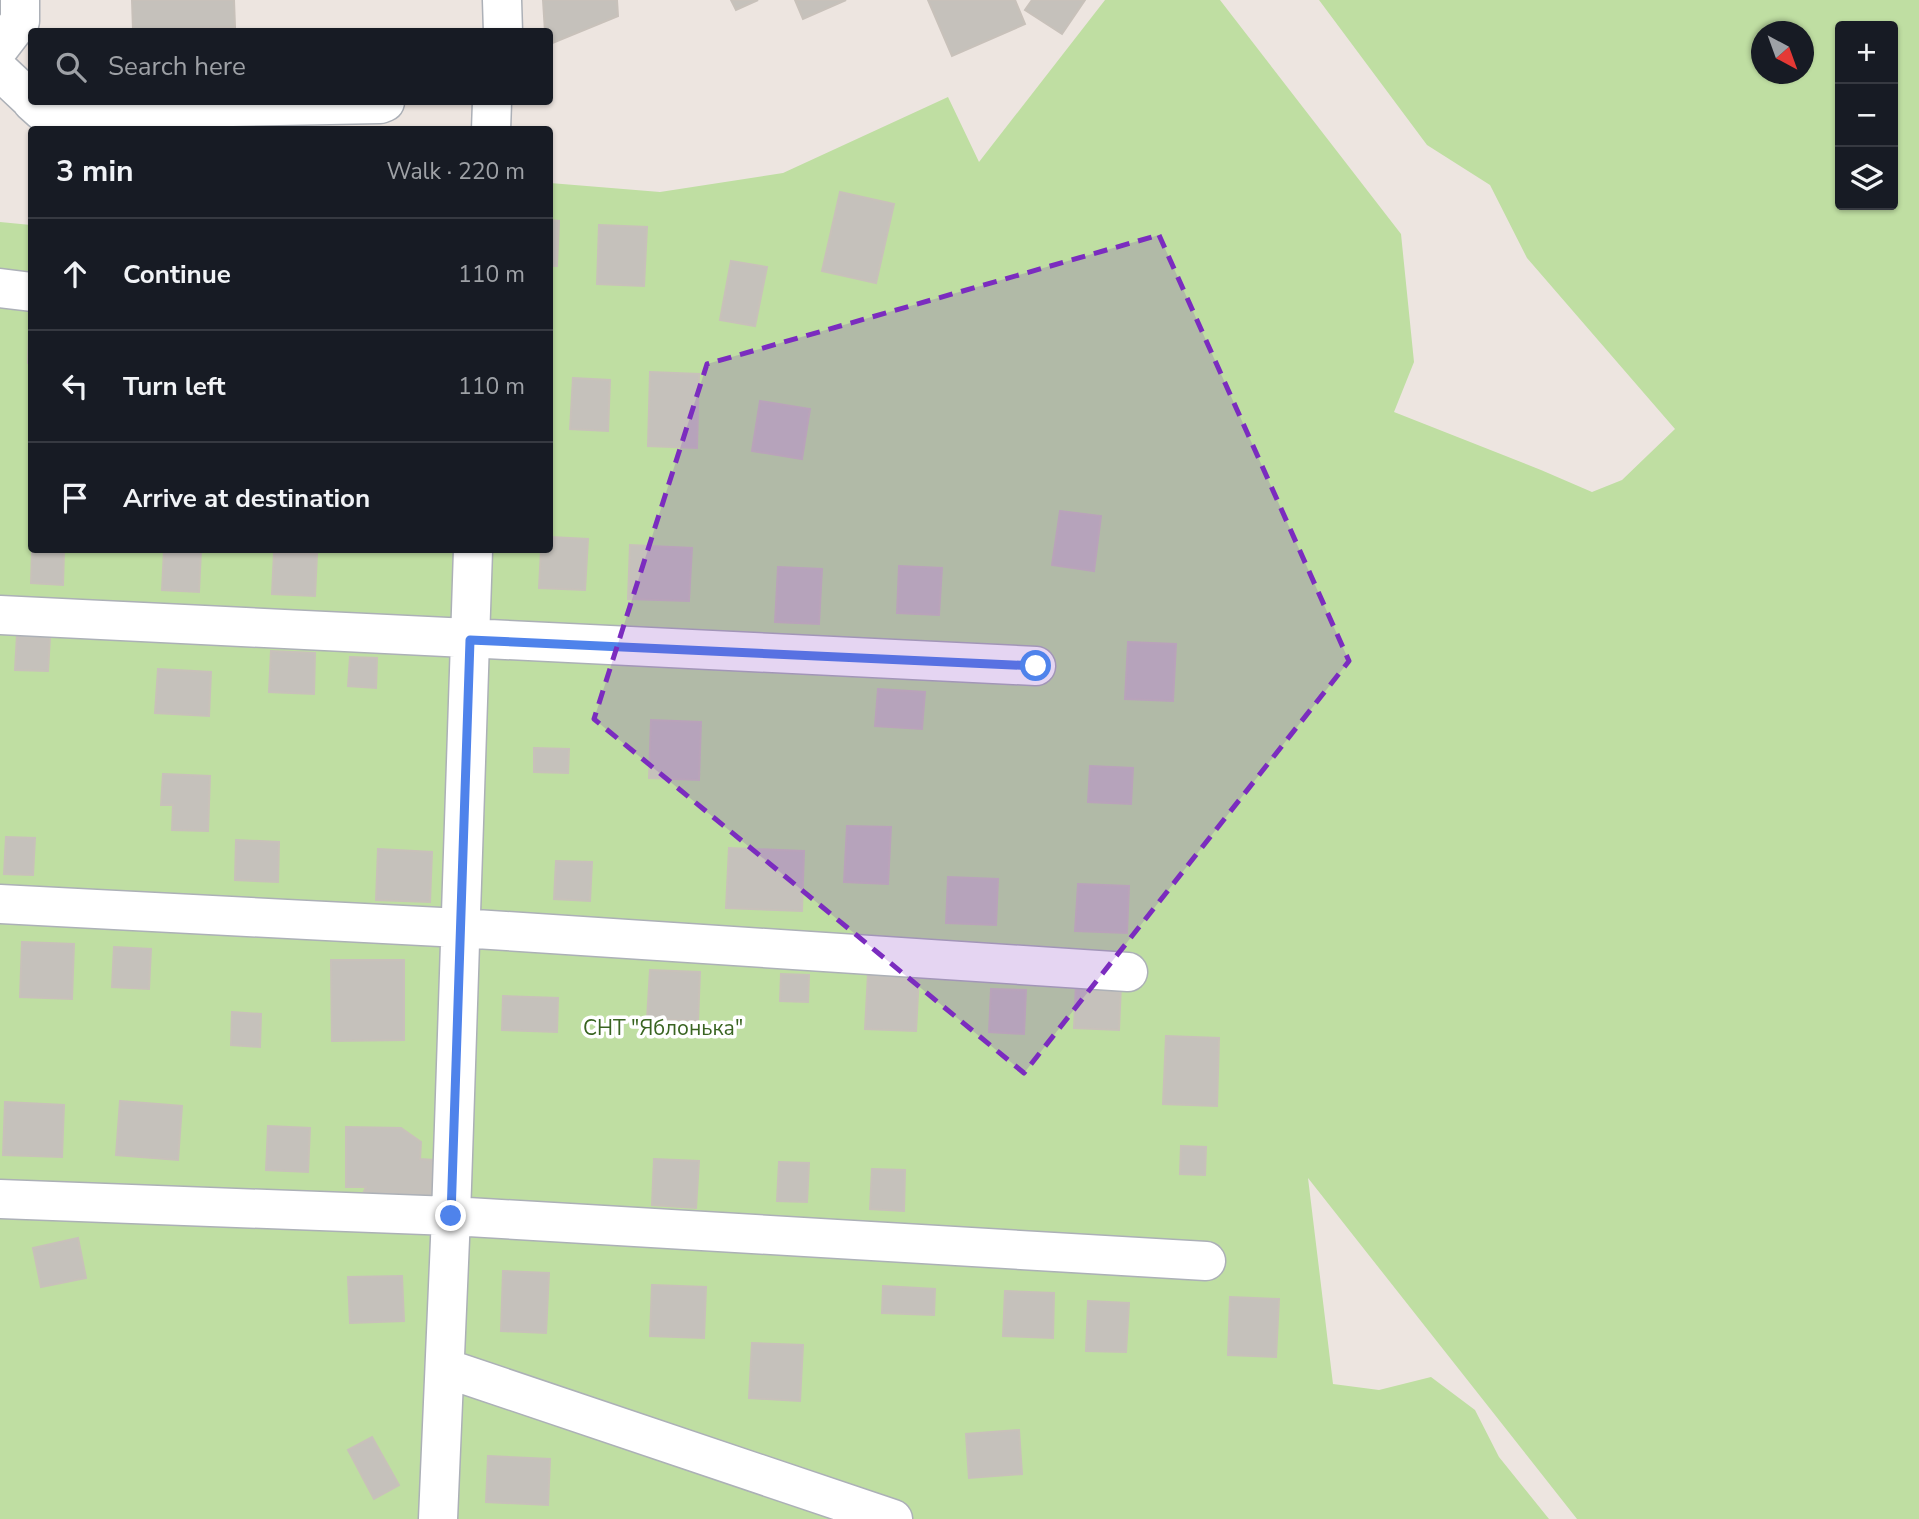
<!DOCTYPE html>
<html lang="en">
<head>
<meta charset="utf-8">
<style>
  :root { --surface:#171b24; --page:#242831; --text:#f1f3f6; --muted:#9ea1a6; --line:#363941 }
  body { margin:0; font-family:"Nunito Sans",sans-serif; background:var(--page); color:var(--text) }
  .controls { position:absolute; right:21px; top:21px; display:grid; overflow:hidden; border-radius:7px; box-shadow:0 2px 5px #0004 }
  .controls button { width:63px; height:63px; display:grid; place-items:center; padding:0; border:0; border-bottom:2px solid var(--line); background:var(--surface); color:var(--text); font:35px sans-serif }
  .compass { position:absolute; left:1751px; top:21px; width:63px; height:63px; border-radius:50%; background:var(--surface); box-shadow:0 2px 5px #0004; rotate:139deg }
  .stop { position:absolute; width:21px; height:21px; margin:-16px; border:5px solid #4f83eb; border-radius:50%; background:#fff }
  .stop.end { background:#4f83eb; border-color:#fff; box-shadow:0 2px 7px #0008 }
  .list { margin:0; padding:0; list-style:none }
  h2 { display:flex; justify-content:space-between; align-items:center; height:91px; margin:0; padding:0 28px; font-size:30px }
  h2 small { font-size:23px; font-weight:400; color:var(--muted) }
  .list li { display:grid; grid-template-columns:46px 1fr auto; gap:21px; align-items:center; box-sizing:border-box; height:112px; padding:0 28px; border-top:2px solid var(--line) }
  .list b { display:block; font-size:26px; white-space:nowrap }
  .list em { font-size:23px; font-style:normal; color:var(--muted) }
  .icon { flex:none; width:38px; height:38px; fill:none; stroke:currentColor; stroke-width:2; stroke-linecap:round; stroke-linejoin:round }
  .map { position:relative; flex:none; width:1919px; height:1519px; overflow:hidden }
  .search { position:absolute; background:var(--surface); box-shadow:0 2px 5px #0004; left:28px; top:28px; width:525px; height:77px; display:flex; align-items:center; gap:18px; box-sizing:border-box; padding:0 24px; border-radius:7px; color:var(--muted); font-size:26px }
  .panel { position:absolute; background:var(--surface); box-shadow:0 2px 5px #0004; left:28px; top:126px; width:525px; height:427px; border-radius:7px }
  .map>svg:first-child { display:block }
  .green { fill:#bfdea2; fill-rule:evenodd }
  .building { fill:#c5c1bb; stroke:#c8c1ba; stroke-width:2 }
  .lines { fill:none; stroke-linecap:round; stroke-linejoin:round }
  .minor-casing { stroke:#acb0b7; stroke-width:41 }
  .minor { stroke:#fff; stroke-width:38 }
  .route { stroke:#4f83eb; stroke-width:9 }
  .marked { fill:#7b2cbf; fill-opacity:0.2; stroke:#7b2cbf; stroke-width:5; stroke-dasharray:14 9; stroke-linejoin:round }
  .labels { text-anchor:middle; stroke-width:7; stroke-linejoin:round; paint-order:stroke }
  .park-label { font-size:21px; fill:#396421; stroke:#fff }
</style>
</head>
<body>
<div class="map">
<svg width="1919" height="1519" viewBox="0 0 1919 1519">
  <rect width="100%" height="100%" fill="#ede5e0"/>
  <!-- green -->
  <path class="green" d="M1105,0H1220L1401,234L1414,362L1394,412L1541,470L1592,492L1622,480L1675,429L1527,258L1490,185L1427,145L1319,0H1919V1519H1577L1308,1178L1333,1384L1379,1390L1431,1377L1475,1410L1499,1457L1549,1519H0V222L31,225L32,550H550V183L660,192L783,173L948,97L979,162ZM1840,26H1893V205H1840ZM1762,32H1804V74H1762Z"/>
  <!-- building -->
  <path class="building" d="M132,0H234L235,27L133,30Z
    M543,0H617L618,16L550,44V32H545Z
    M731,0H758L736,10Z
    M795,0H846L803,19Z
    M928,0H1015L1025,24L952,56Z
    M1032,0H1085L1062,34L1025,10Z
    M226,123V130H190V125Z
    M840,192L894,204L876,283L822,271Z
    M550,220L559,221L557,266H550Z
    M599,225L647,227L644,286L597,284Z
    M731,261L767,267L755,326L720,320Z
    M29,335H32V364L28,363Z
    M650,372L699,374L697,448L648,446Z
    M573,378L610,380L608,431L570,429Z
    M760,401L810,409L802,459L752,451Z
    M1060,511L1101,516L1094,571L1052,565Z
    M550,537L588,539L585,590L539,588L541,550H550Z
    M630,545L692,548L689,601L628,599Z
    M32,550H64L63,585L31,583Z
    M164,550H201L199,592L162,590Z
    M274,553L317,554L315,596L272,594Z
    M899,566L942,568L939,615L897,613Z
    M778,567L822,569L819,624L775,622Z
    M17,635L50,637L48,671L15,670Z
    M1128,642L1176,644L1173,701L1125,699Z
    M271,651L315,653L314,694L269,692Z
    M350,657L377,658L376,688L348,686Z
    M158,669L211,672L209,716L155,713Z
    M878,689L925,692L922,729L875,726Z
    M651,720L701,722L699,780L649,778Z
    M534,748L569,749L568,773L534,772Z
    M1090,766L1133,768L1131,804L1088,802Z
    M163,774L210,776L208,831L172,830L173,805H161Z
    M847,826L891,827L888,884L844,882Z
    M6,837L35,838L33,875L4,874Z
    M236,840L279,842L278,882L235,880Z
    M729,848L804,851L802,911L726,908Z
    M378,849L432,852L430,902L376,900Z
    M556,861L592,862L590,901L554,899Z
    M948,877L998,879L996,925L946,923Z
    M1078,884L1129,886L1127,933L1075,931Z
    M22,942L74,944L72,999L20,997Z
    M114,947L151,949L149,989L112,987Z
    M331,960H404V1040L332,1041Z
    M650,970L700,972L698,1021L647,1019Z
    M781,974L809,975L808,1002L780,1001Z
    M868,974L919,976L916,1031L865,1029Z
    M1076,983L1121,985L1119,1030L1074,1028Z
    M991,989L1026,990L1024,1034L989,1032Z
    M503,996L558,998L557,1032L502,1030Z
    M232,1012L261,1014L260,1047L231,1045Z
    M1166,1036L1219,1038L1217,1106L1163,1104Z
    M120,1101L182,1106L178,1160L116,1155Z
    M5,1102L64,1105L62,1157L3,1155Z
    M268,1126L310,1128L308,1172L266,1170Z
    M346,1127L401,1128L421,1142L420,1159L434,1160L432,1197L363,1194L366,1187H346Z
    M1181,1146L1206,1147L1205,1175L1180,1174Z
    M654,1159L699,1161L696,1208L652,1205Z
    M779,1162L809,1163L807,1202L777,1201Z
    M872,1169L905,1170L904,1211L870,1209Z
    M78,1238L86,1278L41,1287L33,1248Z
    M503,1271L549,1273L546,1333L501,1331Z
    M402,1276L404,1321L350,1323L348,1277Z
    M652,1285L706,1287L704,1338L650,1336Z
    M883,1286L935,1289L934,1315L882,1313Z
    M1005,1291L1054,1293L1053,1338L1003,1336Z
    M1230,1297L1279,1299L1276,1357L1228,1355Z
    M1088,1301L1129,1303L1126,1352L1086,1351Z
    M752,1343L803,1345L800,1401L749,1398Z
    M1019,1430L1022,1474L969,1478L966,1434Z
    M372,1437L399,1485L374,1499L348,1450Z
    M488,1456L550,1459L548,1505L486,1502Z"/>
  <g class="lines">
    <!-- minor casing -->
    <g class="minor-casing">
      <path id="minor" d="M502,0L503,32
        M0,47L20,21V0
        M0,71L32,101
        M32,102L42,111L380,104L385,102
        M491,130L492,102
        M0,288L32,292
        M0,615L1036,666
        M0,904L460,928L1128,972
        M0,1199L451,1216L1206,1261
        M445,1368L893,1519
        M438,1519L451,1216L473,550"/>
    </g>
    <!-- minor -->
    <use href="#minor" class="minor"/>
  </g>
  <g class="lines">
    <!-- route -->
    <path class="route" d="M451,1216L470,640L1036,666"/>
  </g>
  <!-- marked area -->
  <path class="marked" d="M1159,235L1349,661L1024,1073L594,719L707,364Z"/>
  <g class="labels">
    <!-- park labels -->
    <g class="park-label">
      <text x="663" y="1035">СНТ "Яблонька"</text>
    </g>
  </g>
</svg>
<div class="controls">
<button>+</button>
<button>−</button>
<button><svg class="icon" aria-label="layers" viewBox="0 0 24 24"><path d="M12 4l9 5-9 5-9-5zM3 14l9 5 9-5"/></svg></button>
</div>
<svg class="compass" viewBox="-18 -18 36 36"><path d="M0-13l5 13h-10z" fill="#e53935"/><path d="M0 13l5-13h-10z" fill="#9ea1a6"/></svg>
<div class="stop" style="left:1036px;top:666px"></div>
<div class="stop end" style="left:451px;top:1216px"></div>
<div class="search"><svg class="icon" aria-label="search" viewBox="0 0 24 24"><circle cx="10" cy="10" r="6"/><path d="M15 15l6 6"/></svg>Search here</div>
<section class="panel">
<h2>3 min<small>Walk · 220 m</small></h2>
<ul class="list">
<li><svg class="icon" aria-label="ahead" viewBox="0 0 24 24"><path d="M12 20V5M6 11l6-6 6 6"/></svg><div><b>Continue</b></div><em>110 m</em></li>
<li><svg class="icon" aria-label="left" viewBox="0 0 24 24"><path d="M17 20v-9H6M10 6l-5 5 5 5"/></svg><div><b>Turn left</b></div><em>110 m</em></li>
<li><svg class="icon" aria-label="arrive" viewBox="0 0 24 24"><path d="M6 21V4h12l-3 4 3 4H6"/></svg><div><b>Arrive at destination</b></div></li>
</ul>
</section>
</div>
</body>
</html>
